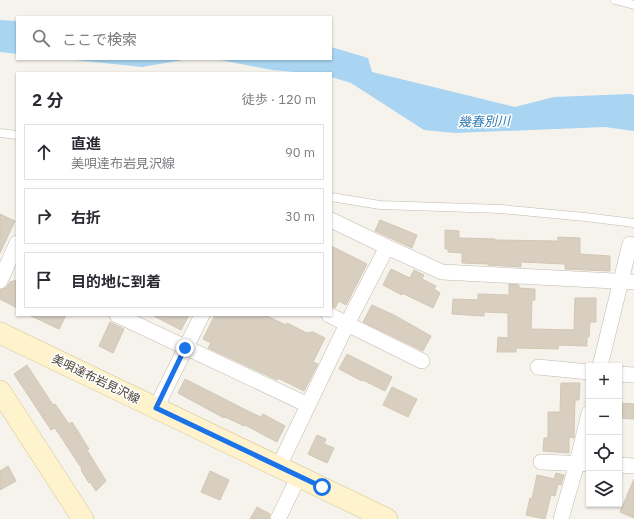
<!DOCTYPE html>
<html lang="ja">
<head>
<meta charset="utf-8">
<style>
  :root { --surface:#fff; --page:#f7f7f7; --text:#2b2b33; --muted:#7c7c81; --line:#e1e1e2 }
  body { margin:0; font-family:"IBM Plex Sans","Noto Sans JP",sans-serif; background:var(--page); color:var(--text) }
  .controls { position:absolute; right:12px; bottom:12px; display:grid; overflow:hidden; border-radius:0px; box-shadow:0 1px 3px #0004 }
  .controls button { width:36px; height:36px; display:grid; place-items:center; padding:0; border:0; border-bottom:1px solid var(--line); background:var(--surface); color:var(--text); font:20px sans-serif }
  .stop { position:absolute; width:12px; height:12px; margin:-9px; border:3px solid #1a73e8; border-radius:50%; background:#fff }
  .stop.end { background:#1a73e8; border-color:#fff; box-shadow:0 1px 4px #0008 }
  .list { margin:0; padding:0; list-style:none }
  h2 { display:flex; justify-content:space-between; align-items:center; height:52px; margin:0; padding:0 16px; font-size:17px }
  h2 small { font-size:13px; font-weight:400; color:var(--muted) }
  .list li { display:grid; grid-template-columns:26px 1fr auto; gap:12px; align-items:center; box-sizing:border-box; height:56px; margin:0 8px 8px; padding:0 8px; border:1px solid var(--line); border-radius:0px }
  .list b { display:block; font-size:15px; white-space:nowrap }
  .list p { margin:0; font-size:13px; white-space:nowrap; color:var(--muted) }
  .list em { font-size:13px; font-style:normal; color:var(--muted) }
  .icon { flex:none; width:22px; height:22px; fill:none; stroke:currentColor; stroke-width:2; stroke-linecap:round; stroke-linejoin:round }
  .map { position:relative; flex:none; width:634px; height:519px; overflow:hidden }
  .search { position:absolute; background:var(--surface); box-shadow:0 1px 3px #0004; left:16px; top:16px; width:316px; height:44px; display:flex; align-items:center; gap:10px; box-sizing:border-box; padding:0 14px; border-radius:0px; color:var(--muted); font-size:15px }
  .panel { position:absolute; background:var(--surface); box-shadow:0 1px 3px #0004; left:16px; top:72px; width:316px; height:244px; border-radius:0px }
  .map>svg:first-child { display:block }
  .water { fill:#a9d4f2 }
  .building { fill:#d8cfc1; stroke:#d3c7b4 }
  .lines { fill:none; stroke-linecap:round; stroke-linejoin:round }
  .lane-casing { stroke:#c2bbae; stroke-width:9 }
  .street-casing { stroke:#c2bbae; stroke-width:16 }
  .secondary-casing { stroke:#d6c79b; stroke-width:22 }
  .lane { stroke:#fff; stroke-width:8 }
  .street { stroke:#fff; stroke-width:15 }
  .secondary { stroke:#fff3cd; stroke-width:21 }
  .route { stroke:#1a73e8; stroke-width:5 }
  .labels { text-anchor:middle; stroke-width:3; stroke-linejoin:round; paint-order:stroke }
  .street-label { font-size:12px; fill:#4b4439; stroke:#fff }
  .water-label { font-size:13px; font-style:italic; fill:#2e7ab2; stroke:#fff }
</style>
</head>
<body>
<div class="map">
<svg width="634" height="519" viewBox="0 0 634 519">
  <rect width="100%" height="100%" fill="#f6f3ec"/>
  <!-- water -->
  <path class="water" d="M0,20L17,21V54L0,52Z
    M331,47L368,58L372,72L515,107L554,97L630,94L634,95V131L605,127L455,133L424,130L351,83L331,77V73H306L272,70L215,59H331Z
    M65,59H189L142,67Z"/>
  <!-- building -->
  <path class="building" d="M0,214L15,221L0,253Z
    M380,220L417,235L412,248L375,231Z
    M445,230L459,231V238L495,239V240L558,241V237L580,238V254L610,256V271L565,269V264L521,262V267L488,265V264L462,263V253L448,252V249H445Z
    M331,246L367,264L346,305L339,301L335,308L331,306Z
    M391,269L410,278L414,270L424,275L422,279L436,286L434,289L440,293L433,308L402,293V295L383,285Z
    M17,280V308L0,299V290L6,288L10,282Z
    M509,284L519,285V288L535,289V300H532L531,329L574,330L575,298H596V322H590L589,337H587V346L559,345L558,349L516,348V352H497L498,337L508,338V313L484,312V316L452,314L453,299L478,300V294L509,295Z
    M372,305L394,315L431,336L423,351L363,322Z
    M29,315H66L59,329Z
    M152,315H189L181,330Z
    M215,315H265L286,325L287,323L307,333L313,332L325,338L313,362L318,364L304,391L278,378L277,380L208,348L211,343L203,339Z
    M110,322L124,329L113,353L99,346Z
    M347,354L392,377L385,391L363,380L362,381L339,369Z
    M27,365L53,405L55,404L69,424L72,422L89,449L87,450L106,481L96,491L90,482L89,483L81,470L82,469L55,428L51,430L14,374Z
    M185,379L250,412L261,417L263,414L285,426L277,442L245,425L244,426L225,417L224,418L178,393Z
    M561,383H580L579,400H575L574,438L569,437V453L543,451L544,438H548V412H560Z
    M392,387L417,399L408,417L383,405Z
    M619,403L634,404V419L619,418Z
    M317,435L326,439L324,444L334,448L327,463L308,454Z
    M8,466L16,481L0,490V471Z
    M210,471L229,480L220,500L201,492Z
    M556,473L564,475L561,485L558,484L555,496L551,495L545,519L526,515L530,498L532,499L537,475L554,479Z
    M634,479V518L620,512Z
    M257,507L270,514L269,519H250Z"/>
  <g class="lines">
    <!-- lane casing -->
    <g class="lane-casing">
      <path id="lane" d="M615,0L634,5
        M0,133L17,135
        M331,197L380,205L501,209L585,217L634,223"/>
    </g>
    <!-- street casing -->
    <g class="street-casing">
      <path id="street" d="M331,220L387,247L442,272L634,282
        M0,281L17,243
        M117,315L308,405
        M329,315L422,361
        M600,366L630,244
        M538,367L589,372
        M619,374L634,375
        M156,408L202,315
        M541,462L589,464
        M619,465L634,466
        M279,466L347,324L387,247
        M278,519L299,476
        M561,519L577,463L589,413"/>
    </g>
    <!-- secondary casing -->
    <g class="secondary-casing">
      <path id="secondary" d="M0,333L387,519
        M0,391L83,519"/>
    </g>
    <!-- lane -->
    <use href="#lane" class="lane"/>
    <!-- street -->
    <use href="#street" class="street"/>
    <!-- secondary -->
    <use href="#secondary" class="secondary"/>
  </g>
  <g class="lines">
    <!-- route -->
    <path class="route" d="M185,348L156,408L322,487"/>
  </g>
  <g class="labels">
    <!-- street labels -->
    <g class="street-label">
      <text transform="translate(96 379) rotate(26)" y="4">美唄達布岩見沢線</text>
    </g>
    <!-- water labels -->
    <g class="water-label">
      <text transform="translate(484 121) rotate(-1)" y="5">幾春別川</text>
    </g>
  </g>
</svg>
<div class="controls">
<button>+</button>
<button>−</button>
<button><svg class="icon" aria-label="locate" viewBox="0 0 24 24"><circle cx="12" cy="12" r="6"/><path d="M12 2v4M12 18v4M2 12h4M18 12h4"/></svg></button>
<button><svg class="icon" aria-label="layers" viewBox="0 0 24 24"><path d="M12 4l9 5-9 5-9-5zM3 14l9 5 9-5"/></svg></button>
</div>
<div class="stop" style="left:322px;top:487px"></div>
<div class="stop end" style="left:185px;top:348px"></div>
<div class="search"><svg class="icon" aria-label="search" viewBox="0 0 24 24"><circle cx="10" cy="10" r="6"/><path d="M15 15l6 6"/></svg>ここで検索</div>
<section class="panel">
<h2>2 分<small>徒歩 · 120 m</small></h2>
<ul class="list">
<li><svg class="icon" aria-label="ahead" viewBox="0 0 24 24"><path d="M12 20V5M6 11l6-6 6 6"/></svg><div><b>直進</b><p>美唄達布岩見沢線</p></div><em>90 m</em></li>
<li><svg class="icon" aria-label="right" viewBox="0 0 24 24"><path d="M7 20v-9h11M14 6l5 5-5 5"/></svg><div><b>右折</b></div><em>30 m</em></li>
<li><svg class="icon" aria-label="arrive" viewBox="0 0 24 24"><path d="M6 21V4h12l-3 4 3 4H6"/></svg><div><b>目的地に到着</b></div></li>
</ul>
</section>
</div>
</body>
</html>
